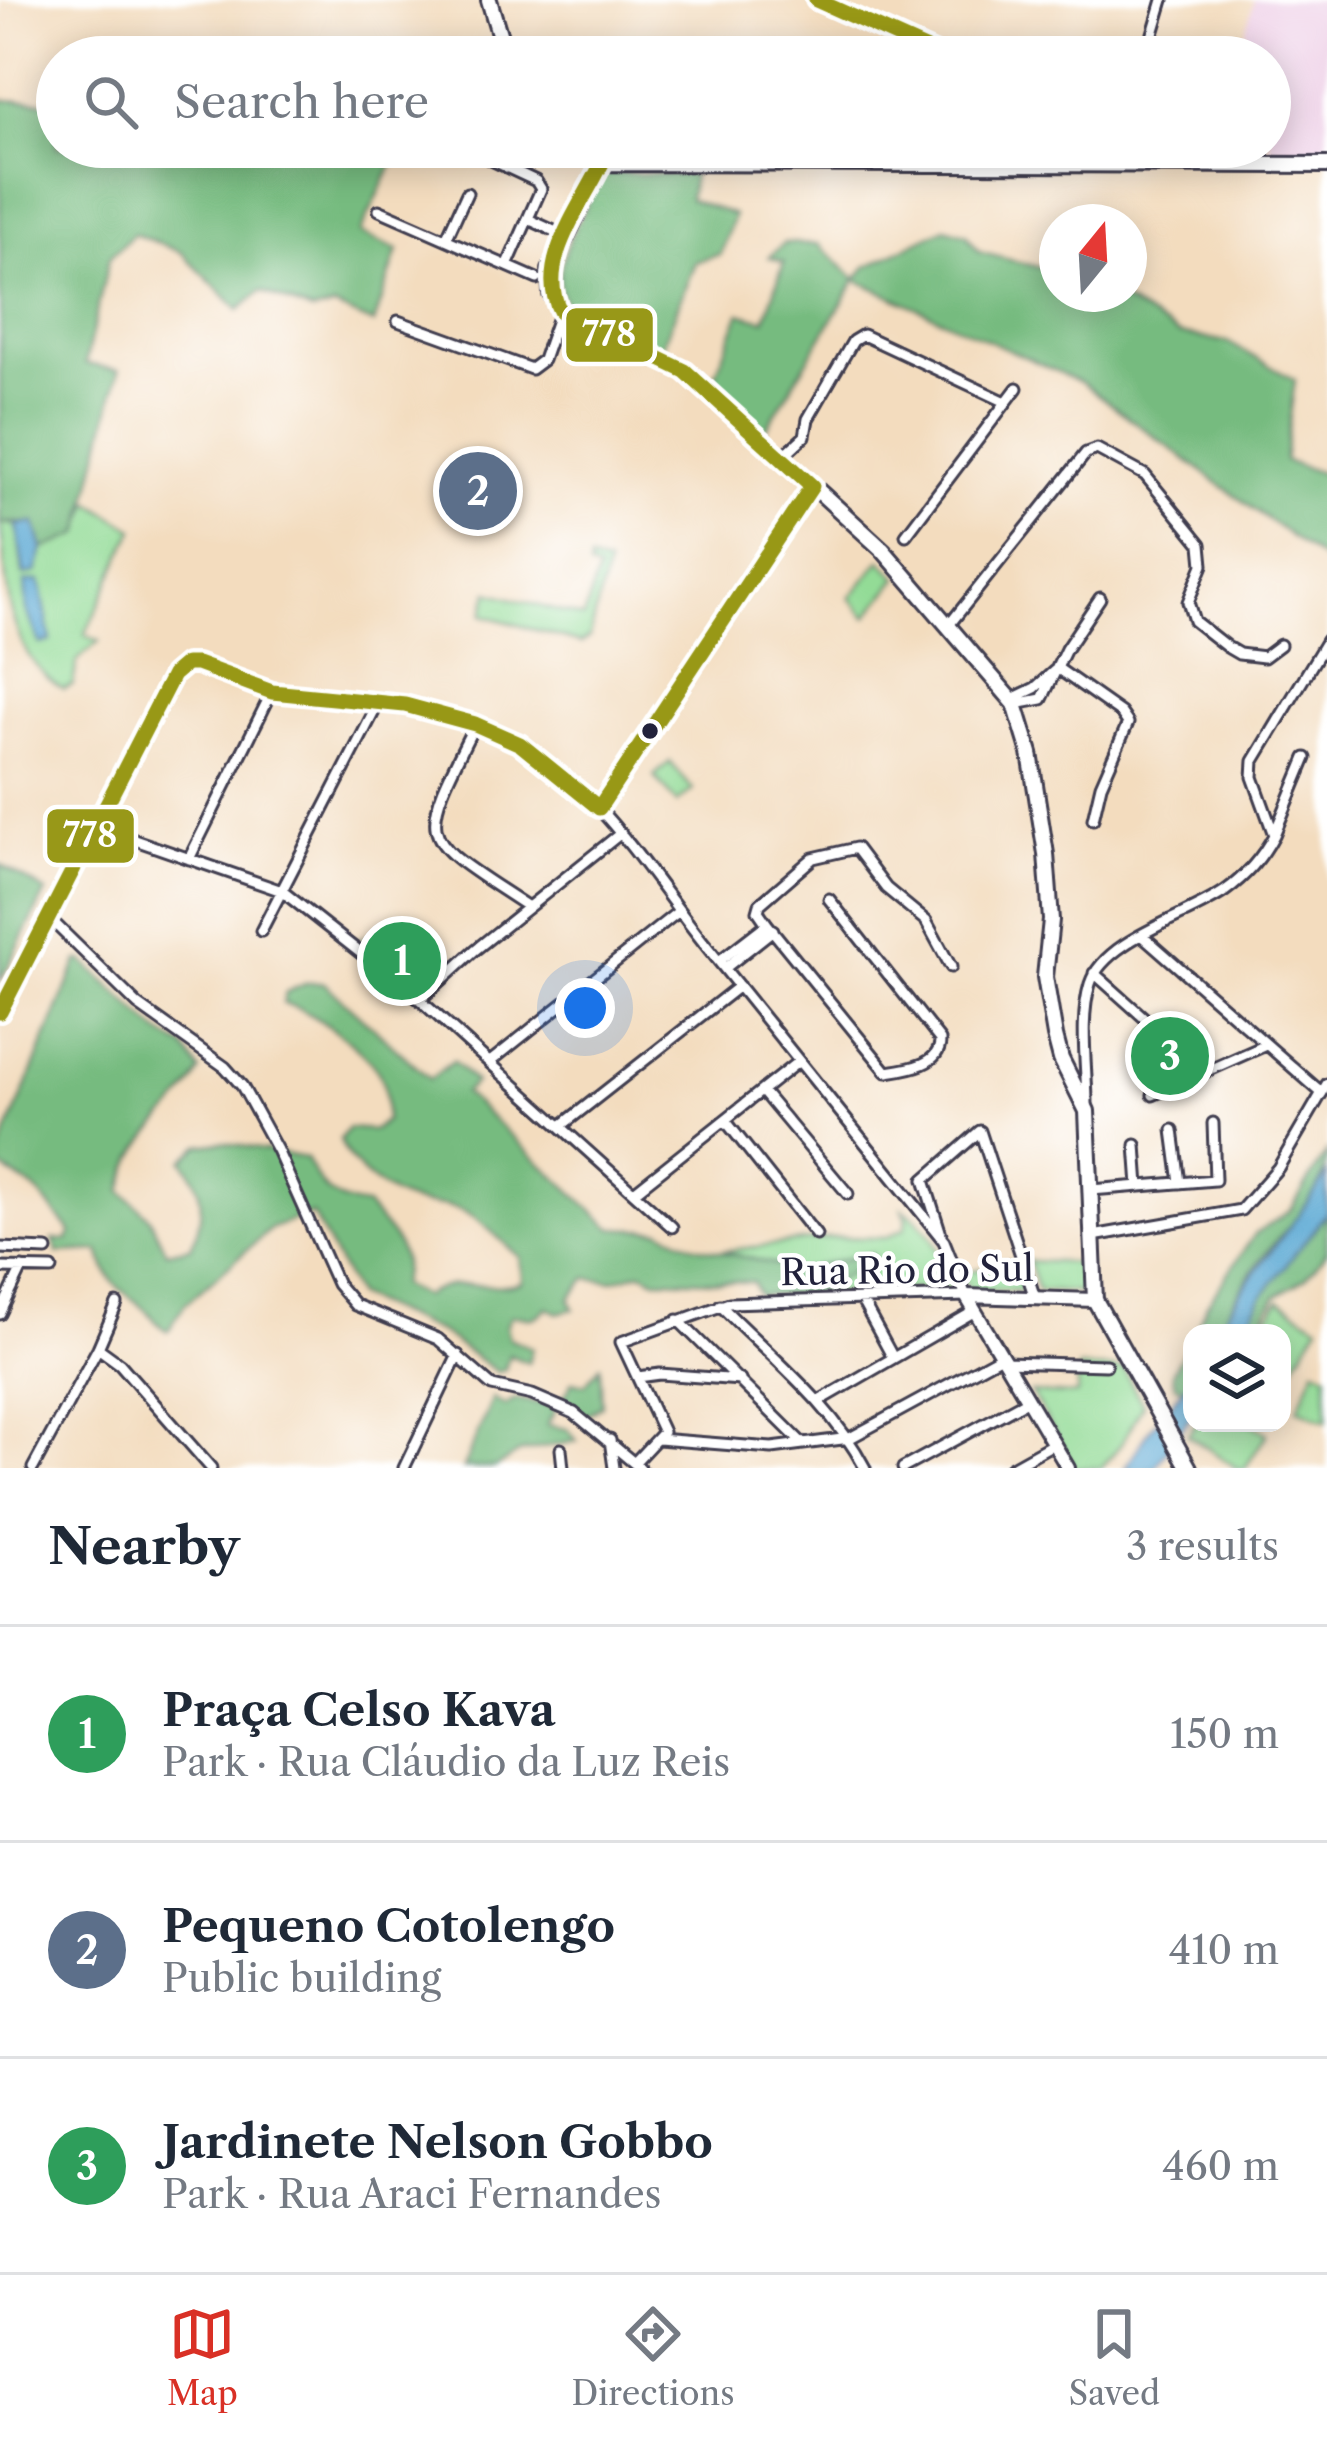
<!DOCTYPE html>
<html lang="en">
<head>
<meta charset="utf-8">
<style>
  :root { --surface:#fff; --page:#f2f2f3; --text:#1f2937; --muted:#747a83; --line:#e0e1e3; --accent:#d93025 }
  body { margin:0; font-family:"Libre Caslon Text",serif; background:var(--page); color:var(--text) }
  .controls { position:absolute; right:36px; bottom:36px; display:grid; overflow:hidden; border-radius:24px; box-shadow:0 6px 30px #0003 }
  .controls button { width:108px; height:108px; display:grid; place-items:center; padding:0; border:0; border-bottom:3px solid var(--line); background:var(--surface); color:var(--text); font:60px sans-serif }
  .compass { position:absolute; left:1039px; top:204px; width:108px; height:108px; border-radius:50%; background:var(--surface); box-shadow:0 6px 30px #0003; rotate:18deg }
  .you { position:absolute; left:585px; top:1008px; width:42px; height:42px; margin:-30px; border:9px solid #fff; border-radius:50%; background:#1a73e8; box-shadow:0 0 0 18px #1a73e833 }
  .badge { display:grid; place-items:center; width:78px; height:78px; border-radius:50%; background:var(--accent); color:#fff; font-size:39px; font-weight:700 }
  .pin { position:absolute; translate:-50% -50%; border:6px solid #fff; box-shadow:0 3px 12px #0006 }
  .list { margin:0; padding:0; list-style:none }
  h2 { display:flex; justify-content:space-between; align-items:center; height:156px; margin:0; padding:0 48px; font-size:51px }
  h2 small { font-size:39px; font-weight:400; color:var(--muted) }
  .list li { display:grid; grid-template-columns:78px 1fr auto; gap:36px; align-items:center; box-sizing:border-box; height:216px; padding:0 48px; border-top:3px solid var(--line) }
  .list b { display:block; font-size:45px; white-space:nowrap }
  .list p { margin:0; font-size:39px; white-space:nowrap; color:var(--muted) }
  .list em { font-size:39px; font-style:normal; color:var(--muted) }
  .icon { flex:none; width:66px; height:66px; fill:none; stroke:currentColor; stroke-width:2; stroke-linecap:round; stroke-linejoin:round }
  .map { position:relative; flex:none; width:1327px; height:1468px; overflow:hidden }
  .search { position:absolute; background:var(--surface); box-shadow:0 6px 30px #0003; left:36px; right:36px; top:36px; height:132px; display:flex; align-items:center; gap:30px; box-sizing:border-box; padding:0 42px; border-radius:66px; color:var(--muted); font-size:45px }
  .sheet { height:804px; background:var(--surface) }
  nav { display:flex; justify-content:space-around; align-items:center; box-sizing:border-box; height:168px; border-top:3px solid var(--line); background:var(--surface); font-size:33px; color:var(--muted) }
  nav a { display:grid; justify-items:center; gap:6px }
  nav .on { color:var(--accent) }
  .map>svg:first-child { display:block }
  .built { fill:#eed0e7 }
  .green { fill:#93db96; stroke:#5a7e68; stroke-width:3 }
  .forest { fill:#76bb7f; stroke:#4c6e5d; stroke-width:3 }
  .water { fill:#59a7d3; stroke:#3e6487; stroke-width:3 }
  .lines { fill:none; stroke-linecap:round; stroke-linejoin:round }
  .minor-casing { stroke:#413e4f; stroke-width:15 }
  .tertiary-casing { stroke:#413e4f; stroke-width:18 }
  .secondary-casing { stroke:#413e4f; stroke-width:20 }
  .minor { stroke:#fff; stroke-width:9 }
  .tertiary { stroke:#fff; stroke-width:12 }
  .secondary { stroke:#fff; stroke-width:14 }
  .bus-1-casing { stroke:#fff; stroke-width:24 }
  .bus-1 { stroke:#989818; stroke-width:15 }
  .bus-dot { fill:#22223b; stroke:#fff; stroke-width:4.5 }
  .labels { text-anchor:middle; stroke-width:9; stroke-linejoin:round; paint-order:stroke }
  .street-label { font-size:36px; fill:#22223b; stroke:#fff }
  .line-badge { stroke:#fff; stroke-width:4.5 }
  .badge-label { font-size:33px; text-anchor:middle; font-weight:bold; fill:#fff }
</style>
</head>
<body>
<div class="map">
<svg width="1327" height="1468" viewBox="0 0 1327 1468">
  <rect width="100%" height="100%" fill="#fff"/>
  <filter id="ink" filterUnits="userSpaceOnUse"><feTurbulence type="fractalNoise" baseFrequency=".00833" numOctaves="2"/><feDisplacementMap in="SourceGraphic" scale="24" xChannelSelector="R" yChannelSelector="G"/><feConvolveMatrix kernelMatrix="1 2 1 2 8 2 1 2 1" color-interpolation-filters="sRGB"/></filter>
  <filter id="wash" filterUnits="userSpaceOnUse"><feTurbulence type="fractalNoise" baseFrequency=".004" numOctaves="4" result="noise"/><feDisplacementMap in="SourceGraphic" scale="48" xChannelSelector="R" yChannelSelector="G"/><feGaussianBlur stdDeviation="2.7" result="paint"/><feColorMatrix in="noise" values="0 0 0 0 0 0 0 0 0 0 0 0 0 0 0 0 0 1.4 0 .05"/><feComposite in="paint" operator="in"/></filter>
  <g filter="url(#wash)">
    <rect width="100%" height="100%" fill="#f3dcbe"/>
    <!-- built -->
    <path class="built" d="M1254,0H1327V151L1214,147H1270V57H1239Z"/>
    <!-- green -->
    <path class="green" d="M90,502L134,529L85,635L99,641L77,661L73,685L63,689C4,653 8,584 0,523L17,525L23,575L36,573L43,549L80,534Z
      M881,560L898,578L867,617L850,598Z
      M590,561L607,565L590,637L581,643L483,615L489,592L584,618L598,571L589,568Z
      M670,762L693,790L677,803L654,776Z
      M382,931L398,932L422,953L424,969L418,991L357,940Z
      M1162,1042L1194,1070L1166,1083Z
      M903,1209C932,1226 941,1257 952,1288L810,1294L867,1265L820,1266L798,1270L721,1251L835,1237L885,1238L905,1228L907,1219Z
      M988,1260L1017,1261L1027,1291L969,1290L961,1273L990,1266Z
      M1028,1261L1086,1263L1088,1293L1038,1291Z
      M1279,1300L1319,1325L1283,1382L1282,1333H1258Z
      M1079,1368L1123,1369L1143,1404L1122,1443L1101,1468H1075L1031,1393L1077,1395Z
      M1315,1368L1327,1373V1421L1298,1409Z
      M1196,1423H1250L1267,1434L1245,1468H1237L1188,1435Z"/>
    <!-- forest -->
    <path class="forest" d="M0,100L57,102V147H401L360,233L398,250L374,324L335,307L312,312L261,291L239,310L181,252L134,234L109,258L85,364L119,370L80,534L43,549L35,523H0Z
      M613,173L693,175L689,199L734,215L721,254L695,262L661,350C636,339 584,324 567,305C540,276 588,205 603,174Z
      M945,228L966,234L979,252L1057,272V294H1111L1179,334L1227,342L1295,380L1284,461L1327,475V563L1082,383L856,280L763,434L711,385L740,313L765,320L784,262L769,257L784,243L818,244L856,279L866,267Z
      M0,864L46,892L0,982Z
      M78,961H83L160,1033L184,1047L200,1071C177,1117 135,1132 122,1191L150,1218L166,1252L191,1247C205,1214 205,1188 183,1160L200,1145L222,1142L306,1158C321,1189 332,1202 366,1206C388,1231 412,1250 400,1285L424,1296C461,1273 485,1293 522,1282L520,1257C504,1244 488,1226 470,1215C452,1203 435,1207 416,1203C387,1197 348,1166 340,1139L348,1128L374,1130L386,1120C385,1108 387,1091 382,1080C370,1050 313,1012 283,1003L286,992L307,983H324L430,1079L453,1061L475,1083L464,1093L612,1228L661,1230L692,1245L798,1270L871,1253L875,1260L810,1294L758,1295L753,1282L656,1279L642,1272L611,1281L587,1278L570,1298L574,1309L558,1313L547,1307C531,1326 528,1313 511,1316L506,1326L509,1338L532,1348L528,1363L509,1355L505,1369L497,1372L441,1333L356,1296L312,1214L272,1228L185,1304L168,1331C156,1325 156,1320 147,1311C120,1286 112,1292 99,1251L58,1253L53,1240H68L71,1232L35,1189L0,1167V1151Z
      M1327,1152C1327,1194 1291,1222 1266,1253C1247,1277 1230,1306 1216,1333H1194L1207,1304L1255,1234L1290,1211Z
      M1327,1212V1252L1305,1278L1276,1296L1254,1333H1241L1262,1296Z
      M1192,1337V1378L1186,1389L1175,1385L1172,1373Z
      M600,1366L602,1405L586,1415L560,1403L573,1381L585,1384Z
      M493,1398L505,1406L516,1399L550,1405L555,1411L547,1425L568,1429L577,1441L519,1453L495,1468H463Z"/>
    <!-- water -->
    <path class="water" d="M35,523L43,549L36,573L24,575L17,525Z
      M40,581L51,641L40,644L27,611L25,582Z
      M1327,1174V1212L1262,1296L1241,1333H1216C1247,1275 1292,1229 1327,1174Z
      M1192,1378V1414L1155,1468H1125L1150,1429Z"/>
  </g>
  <g filter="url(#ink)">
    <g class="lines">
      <!-- minor casing -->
      <g class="minor-casing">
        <path id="minor" d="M1146,57L1163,0
          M470,150L536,181L541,189L507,266
          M379,210L537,279
          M528,219L565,236
          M446,239L467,193
          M398,321L531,369L543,360L560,311
          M781,458L805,436L808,419L853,341L863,335L1006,402
          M906,535L1017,388
          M949,625L1086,453L1097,449L1145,475L1201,544L1203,565L1188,602L1194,621L1227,647L1239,654L1264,657L1280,645
          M1057,668L1121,713L1128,723L1101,785L1093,819
          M1012,699L1035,688L1054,671
          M1015,704L1042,699L1066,649L1100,598
          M475,724C414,845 418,834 528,907
          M599,808L812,486
          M95,826L282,891L420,1000L672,1227
          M1274,835L1306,758
          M189,859L272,692
          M829,899L940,1040C941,1065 908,1069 887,1072L767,924L758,911L760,904L813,858L856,848L886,888L926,921L951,967
          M48,917L138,1005L225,1067L242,1086L277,1150L337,1284L355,1305L438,1339L492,1386L532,1395L574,1413L640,1468
          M261,931L379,702
          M1143,936L1322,1093
          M719,961L767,924
          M725,968L773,930
          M1094,973L1205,1072
          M420,1000L475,950L621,833
          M0,1012L173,675L186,664H197C224,675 253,689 282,694C362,707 427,699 504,736C594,778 645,869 704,943C784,1042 864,1142 944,1241L966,1296L729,1303L621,1342L663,1432L634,1463
          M490,1062L679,911
          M762,1091L848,1194
          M1153,1095L1266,1045
          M1087,1105C1087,1068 1079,1020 1090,984C1104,939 1188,917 1225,891C1246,876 1262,858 1274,835L1253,777L1254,761L1327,640
          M725,1120L816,1235
          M561,1126L739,986
          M1173,1130L1180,1183
          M1136,1145L1139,1186
          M1091,1190L1215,1180L1213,1123
          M634,1192L799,1061
          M941,1234L924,1180L980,1131L1035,1298
          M1093,1236L1241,1210L1278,1168L1327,1084
          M0,1248L47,1250
          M0,1268L52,1269
          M861,1299L893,1358
          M720,1305C771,1357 831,1403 865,1468
          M0,1314L22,1268
          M678,1320L803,1444
          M98,1348L120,1364L211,1468
          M1005,1362L1106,1365
          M638,1377L660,1374L740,1380
          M819,1401L975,1311
          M658,1439L772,1448L850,1438L1001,1356
          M610,1440L614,1468
          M561,1449L563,1468
          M33,1468L98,1348L117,1304
          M404,1468L458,1355
          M903,1468L1028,1400
          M1010,1468L1053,1444"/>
      </g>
      <!-- tertiary casing -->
      <g class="tertiary-casing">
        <path id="tertiary" d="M966,1296L1068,1468
          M966,1296L1095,1300"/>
      </g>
      <!-- secondary casing -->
      <g class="secondary-casing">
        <path id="secondary" d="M489,0L506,57
          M816,0L943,57
          M565,147L602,163L550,270L551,294L560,311L693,376L883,550L1015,704L1030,753L1046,854L1051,920L1045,977L1055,1036L1061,1059L1087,1111L1095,1300L1189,1468
          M1146,147L1191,159
          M602,163L1327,165"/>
      </g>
      <!-- minor -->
      <use href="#minor" class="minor"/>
      <!-- tertiary -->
      <use href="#tertiary" class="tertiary"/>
      <!-- secondary -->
      <use href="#secondary" class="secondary"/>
      <!-- bus-1 casing -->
      <g class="bus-1-casing">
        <path id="bus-1" d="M816,0L943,57
          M565,147L602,163C581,207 535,264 560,311L685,371L812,486
          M186,664H197L272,692L405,705L475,724L520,744L599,808
          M599,808L812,486
          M0,1012L173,675L186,664"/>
      </g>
      <!-- bus-1 -->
      <use href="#bus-1" class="bus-1"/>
    </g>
  </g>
  <!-- markers -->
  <circle class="bus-dot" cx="650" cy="731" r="10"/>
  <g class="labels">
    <!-- street labels -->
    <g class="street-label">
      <text transform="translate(907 1270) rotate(-1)" y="13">Rua Rio do Sul</text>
    </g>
  </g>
  <g class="line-badge">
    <rect x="564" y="306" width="91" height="58" rx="12" fill="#989818"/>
    <rect x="45" y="807" width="91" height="58" rx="12" fill="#989818"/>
  </g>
  <g class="badge-label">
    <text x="609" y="346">778</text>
    <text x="90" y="847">778</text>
  </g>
</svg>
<div class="controls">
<button><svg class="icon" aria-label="layers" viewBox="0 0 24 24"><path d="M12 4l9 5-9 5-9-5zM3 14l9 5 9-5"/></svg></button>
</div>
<svg class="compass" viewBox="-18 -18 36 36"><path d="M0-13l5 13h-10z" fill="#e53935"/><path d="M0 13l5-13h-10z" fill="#747a83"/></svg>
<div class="you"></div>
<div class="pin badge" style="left:402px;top:961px;background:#2e9e5b">1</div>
<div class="pin badge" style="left:478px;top:491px;background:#5c6f8a">2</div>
<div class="pin badge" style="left:1170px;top:1056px;background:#2e9e5b">3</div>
<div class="search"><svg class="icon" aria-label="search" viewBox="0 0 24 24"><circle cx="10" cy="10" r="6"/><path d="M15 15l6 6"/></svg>Search here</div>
</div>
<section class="sheet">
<h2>Nearby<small>3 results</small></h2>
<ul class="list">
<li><span class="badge" style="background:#2e9e5b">1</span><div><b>Praça Celso Kava</b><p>Park · Rua Cláudio da Luz Reis</p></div><em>150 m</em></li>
<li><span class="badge" style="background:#5c6f8a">2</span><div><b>Pequeno Cotolengo</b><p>Public building</p></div><em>410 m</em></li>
<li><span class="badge" style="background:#2e9e5b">3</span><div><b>Jardinete Nelson Gobbo</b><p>Park · Rua Araci Fernandes</p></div><em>460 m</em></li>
</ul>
</section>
<nav>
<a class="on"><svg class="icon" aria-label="map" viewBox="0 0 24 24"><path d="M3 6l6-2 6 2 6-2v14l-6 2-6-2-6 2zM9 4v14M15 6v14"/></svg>Map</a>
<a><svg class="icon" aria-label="directions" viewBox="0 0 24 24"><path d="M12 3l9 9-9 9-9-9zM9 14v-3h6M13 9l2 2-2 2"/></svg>Directions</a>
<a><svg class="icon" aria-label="saved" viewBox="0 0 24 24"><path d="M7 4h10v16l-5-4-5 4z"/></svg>Saved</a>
</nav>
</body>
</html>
